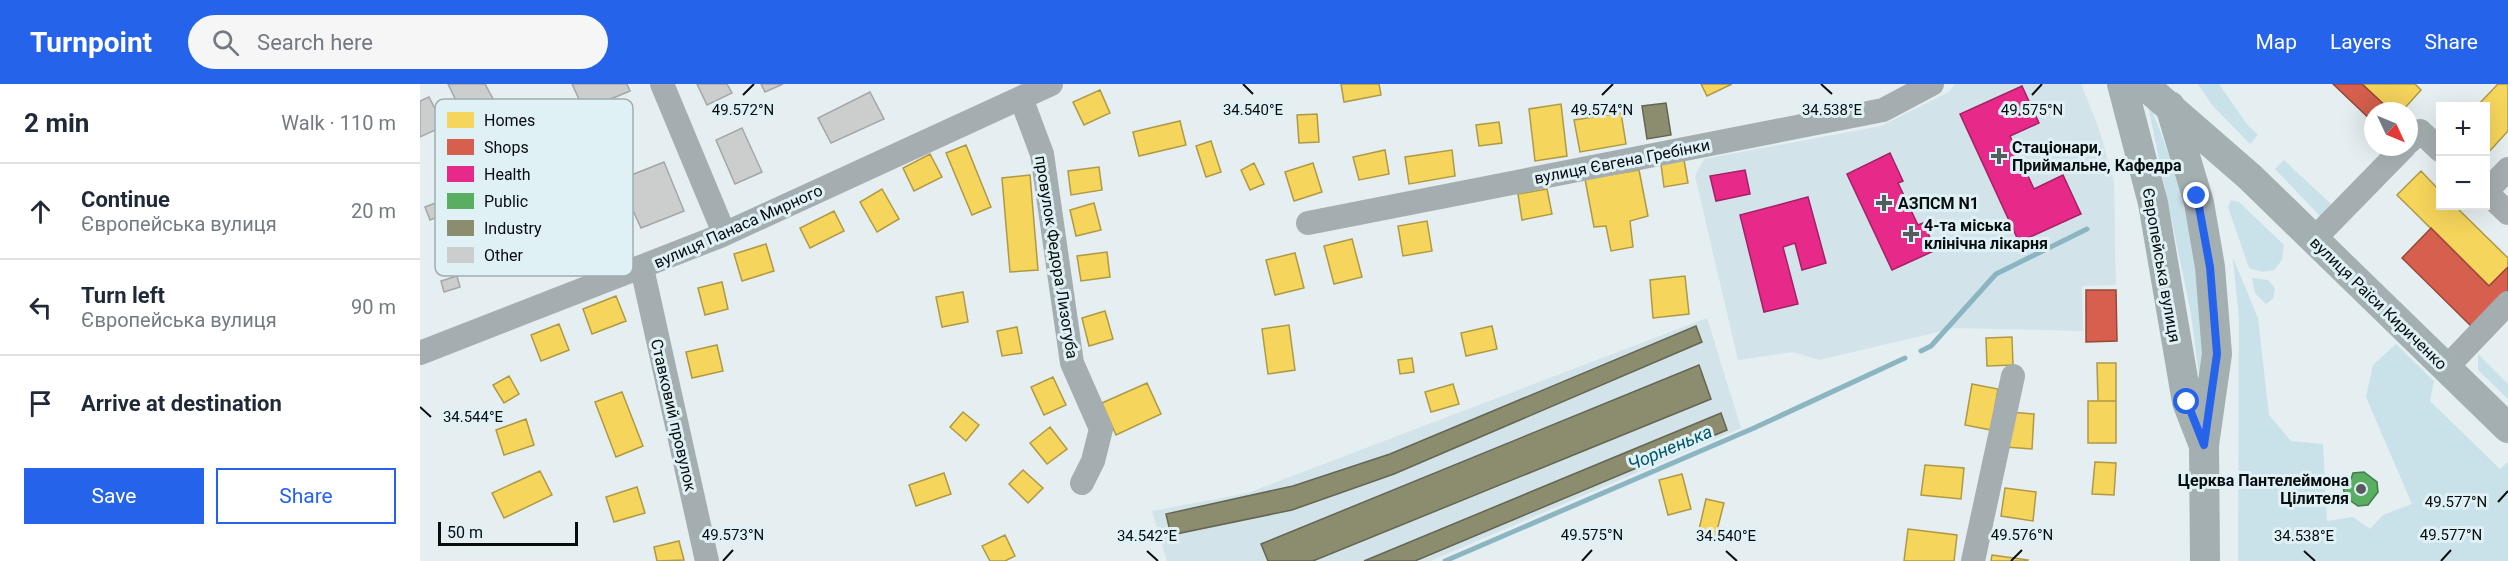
<!DOCTYPE html>
<html lang="en">
<head>
<meta charset="utf-8">
<style>
  :root { --surface:#fff; --page:#f6f6f7; --text:#1f2937; --muted:#747a83; --line:#e0e1e3; --accent:#2563eb }
  body { margin:0; font-family:Roboto,sans-serif; background:var(--page); color:var(--text) }
  .controls { position:absolute; right:18px; top:18px; display:grid; overflow:hidden; border-radius:0px; box-shadow:0 6px 24px #0002 }
  .controls button { width:54px; height:54px; display:grid; place-items:center; padding:0; border:0; border-bottom:2px solid var(--line); background:var(--surface); color:var(--text); font:30px sans-serif }
  .compass { position:absolute; left:1944px; top:18px; width:54px; height:54px; border-radius:50%; background:var(--surface); box-shadow:0 6px 24px #0002; rotate:134deg }
  .scale { position:absolute; left:18px; bottom:15px; width:140px; box-sizing:border-box; padding-left:6px; border:3px solid #080d0f; border-top:0; font-size:16px; line-height:21px; white-space:nowrap; color:#080d0f; -webkit-text-stroke:4px #e0f1f6; paint-order:stroke }
  .stop { position:absolute; width:18px; height:18px; margin:-14px; border:4px solid #2563eb; border-radius:50%; background:#fff }
  .stop.end { background:#2563eb; border-color:#fff; box-shadow:0 2px 6px #0008 }
  .list { margin:0; padding:0; list-style:none }
  h2 { display:flex; justify-content:space-between; align-items:center; height:78px; margin:0; padding:0 24px; font-size:26px }
  h2 small { font-size:20px; font-weight:400; color:var(--muted) }
  .list li { display:grid; grid-template-columns:39px 1fr auto; gap:18px; align-items:center; box-sizing:border-box; height:96px; padding:0 24px; border-top:2px solid var(--line) }
  .list b { display:block; font-size:22px; white-space:nowrap }
  .list p { margin:0; font-size:20px; white-space:nowrap; color:var(--muted) }
  .list em { font-size:20px; font-style:normal; color:var(--muted) }
  .actions { display:flex; gap:12px; padding:18px 24px }
  .actions a { flex:1; padding:14px 0; border:2px solid var(--accent); border-radius:0px; text-align:center; font-size:21px; color:var(--accent) }
  .actions .main { background:var(--accent); color:#fff }
  .icon { flex:none; width:33px; height:33px; fill:none; stroke:currentColor; stroke-width:2; stroke-linecap:round; stroke-linejoin:round }
  .map { position:relative; flex:none; width:2088px; height:477px; overflow:hidden }
  header { display:flex; align-items:center; gap:36px; box-sizing:border-box; height:84px; padding:0 30px; background:var(--accent); color:#fff }
  header strong { font-size:28px }
  nav { display:flex; gap:33px; margin-inline-start:auto; font-size:21px }
  .search { width:420px; height:54px; background:var(--page); display:flex; align-items:center; gap:15px; box-sizing:border-box; padding:0 21px; border-radius:33px; color:var(--muted); font-size:22px }
  main { display:flex }
  aside { flex:1; background:var(--surface) }
  .map>svg:first-child { display:block }
  .built { fill:#d2e3e9 }
  .green { fill:#c9e2e9 }
  .homes { fill:#f6d55c; stroke:#af9945; stroke-width:1.5 }
  .shops { fill:#d6604d; stroke:#98473a; stroke-width:1.5 }
  .health { fill:#e7298a; stroke:#a42165; stroke-width:1.5 }
  .public { fill:#5aae61; stroke:#417e48; stroke-width:1.5 }
  .industry { fill:#8c8c6e; stroke:#646652; stroke-width:1.5 }
  .lines { fill:none; stroke-linecap:round; stroke-linejoin:round }
  .stream { stroke:#8cb5c2; stroke-width:5 }
  .building { fill:#cccecd; stroke:#a5a6a6; stroke-width:1.5 }
  .minor { stroke:#a4adb0; stroke-width:24 }
  .major { stroke:#a4afb2; stroke-width:30 }
  .route { stroke:#2563eb; stroke-width:8 }
  .ticks { fill:none; stroke:#080d0f; stroke-width:2 }
  .poi-dot { fill:#555c5e; stroke:#e0f1f6; stroke-width:2 }
  .labels { text-anchor:middle; stroke-width:6; stroke-linejoin:round; paint-order:stroke }
  .poi-label { font-size:16px; font-weight:bold; fill:#080d0f; stroke:#e0f1f6; text-anchor:start }
  .street-label { font-size:16px; fill:#080d0f; stroke:#e0f1f6 }
  .water-label { font-size:18px; font-style:italic; fill:#025668; stroke:#e0f1f6 }
  .key { fill:#e0f1f6; stroke:#9fadb1; stroke-width:1.5 }
  .key-label { font-size:16px; fill:#080d0f }
  .ticks-label { font-size:15px; text-anchor:middle; fill:#080d0f; stroke:#e0f1f6; stroke-width:6; stroke-linejoin:round; paint-order:stroke }
</style>
</head>
<body>
<header>
<strong>Turnpoint</strong>
<div class="search"><svg class="icon" aria-label="search" viewBox="0 0 24 24"><circle cx="10" cy="10" r="6"/><path d="M15 15l6 6"/></svg>Search here</div>
<nav><a>Map</a><a>Layers</a><a>Share</a></nav>
</header>
<main>
<aside>
<h2>2 min<small>Walk · 110 m</small></h2>
<ul class="list">
<li><svg class="icon" aria-label="ahead" viewBox="0 0 24 24"><path d="M12 20V5M6 11l6-6 6 6"/></svg><div><b>Continue</b><p>Європейська вулиця</p></div><em>20 m</em></li>
<li><svg class="icon" aria-label="left" viewBox="0 0 24 24"><path d="M17 20v-9H6M10 6l-5 5 5 5"/></svg><div><b>Turn left</b><p>Європейська вулиця</p></div><em>90 m</em></li>
<li><svg class="icon" aria-label="arrive" viewBox="0 0 24 24"><path d="M6 21V4h12l-3 4 3 4H6"/></svg><div><b>Arrive at destination</b></div></li>
</ul>
<div class="actions"><a class="main">Save</a><a>Share</a></div>
</aside>
<div class="map">
<svg width="2088" height="477" viewBox="0 0 2088 477">
  <rect width="100%" height="100%" fill="#e5eef1"/>
  <!-- built -->
  <path class="built" d="M1535,0H1661L1678,42L1694,98L1696,201L1662,202L1663,247L1535,244L1399,276L1373,268L1318,276L1275,92L1284,75L1461,42L1529,8Z
    M1287,234L1321,344L1010,477H747L732,427L828,409Z"/>
  <!-- green -->
  <path class="green" d="M1778,0H1799L1826,39L1838,51L1830,60L1792,21Z
    M1726,12C1761,92 1781,181 1786,269C1787,287 1784,305 1783,323L1771,230Z
    M1864,76L1912,121L1901,133L1855,85Z
    M1811,116L1819,118L1864,161L1862,176L1854,186L1842,188L1829,184L1808,123Z
    M1813,174L1838,234L1849,331L1871,357L1903,360L1907,437L1933,433L1950,445L1963,431L1992,420L1946,313L1953,281L1976,260L2014,297L2010,317L2080,385L2088,378V477H1818L1819,235Z
    M1832,194L1848,196L1855,204L1853,215L1846,220L1835,209Z
    M2058,270L2088,300V315L2058,286Z"/>
  <!-- homes -->
  <path class="homes" d="M921,0H959L961,11L924,18Z
    M1281,0H1312L1287,12Z
    M1942,0H1995L2001,6L1982,27H1971Z
    M2078,0H2088V47L2066,71V22H2057Z
    M680,6L690,29L664,41L653,18Z
    M1141,20L1147,72L1115,77L1109,25Z
    M1201,29L1206,60L1160,68L1154,36Z
    M897,30L899,58L879,59L877,31Z
    M760,37L766,61L719,72L713,48Z
    M1079,38L1082,59L1059,62L1056,41Z
    M791,57L801,88L786,93L776,62Z
    M546,61L571,123L552,131L526,69Z
    M965,66L969,90L939,96L933,73Z
    M1032,66L1035,92L989,100L985,73Z
    M510,70L522,93L494,107L483,84Z
    M1264,76L1268,99L1244,103L1241,80Z
    M834,79L844,100L830,106L821,86Z
    M893,79L902,108L874,117L865,88Z
    M679,83L682,106L651,111L648,87Z
    M1219,86L1228,132L1210,137L1213,163L1191,167L1186,142L1174,143L1165,95Z
    M2001,87L2020,107V122H2035L2088,174V183L2069,202L1977,111Z
    M610,91L618,186L590,188L582,94Z
    M462,105L479,135L457,148L440,118Z
    M1127,105L1132,130L1102,136L1098,110Z
    M674,119L681,146L656,152L650,126Z
    M414,127L424,147L390,164L380,144Z
    M1007,137L1012,167L983,172L978,142Z
    M932,155L942,193L914,200L904,162Z
    M346,160L354,187L322,197L314,170Z
    M687,168L690,193L661,197L657,172Z
    M875,169L884,204L855,211L846,176Z
    M1265,192L1269,230L1233,234L1230,196Z
    M302,198L308,225L285,231L278,204Z
    M543,208L548,238L522,243L516,213Z
    M196,212L206,237L172,250L163,225Z
    M685,227L693,255L669,262L662,234Z
    M139,240L149,266L121,277L111,251Z
    M869,241L875,286L848,290L842,245Z
    M1072,242L1077,265L1046,272L1041,249Z
    M597,243L602,269L582,272L577,247Z
    M1592,253L1593,281L1567,282L1566,254Z
    M297,261L303,287L272,294L266,268Z
    M992,274L994,288L980,290L978,276Z
    M1677,279H1696V317H1678Z
    M89,292L99,310L84,319L73,301Z
    M633,293L646,321L624,331L611,303Z
    M727,299L741,330L696,351L682,319Z
    M1033,300L1039,320L1011,328L1005,308Z
    M1552,300L1578,305L1571,346L1545,341Z
    M202,308L223,362L196,373L175,318Z
    M1668,317H1696V359H1668Z
    M543,328L559,341L546,357L530,343Z
    M1589,328L1614,330L1612,365L1586,363Z
    M106,335L114,361L84,371L76,346Z
    M630,343L647,365L627,380L610,359Z
    M1675,378L1696,379L1694,411L1672,410Z
    M1505,381L1544,384L1541,415L1501,411Z
    M603,386L623,404L608,419L589,400Z
    M120,387L132,411L84,434L72,409Z
    M524,389L531,410L496,422L489,401Z
    M1262,390L1271,425L1248,431L1239,396Z
    M217,403L225,429L194,438L186,413Z
    M1585,404L1616,408L1613,437L1581,432Z
    M1286,415L1304,419L1295,454L1278,450Z
    M1488,445L1537,451L1534,477H1484Z
    M585,451L595,472L585,477H570L562,462Z
    M259,457L264,476L237,477L234,463Z
    M1572,471L1608,476L1607,477H1571Z"/>
  <!-- shops -->
  <path class="shops" d="M1913,0H1942L1971,27H1953V38Z
    M2011,144L2069,202L2088,183V207L2052,243L1982,174Z
    M1666,206H1696L1697,257L1666,258Z"/>
  <!-- health -->
  <path class="health" d="M1602,2L1619,39L1590,52L1614,105L1643,91L1661,130L1599,158L1540,30Z
    M1470,69L1483,97L1478,99L1498,141L1503,139L1516,166L1472,186L1427,90Z
    M1325,86L1330,110L1296,117L1290,92Z
    M1388,113L1406,179L1382,186L1375,159L1363,163L1378,220L1344,228L1320,131Z"/>
  <!-- public -->
  <path class="public" d="M1944,388L1957,398L1958,408L1948,421L1938,422L1925,413L1923,402L1931,395L1933,389Z"/>
  <!-- industry -->
  <path class="industry" d="M1246,19L1251,51L1227,55L1222,22Z
    M1276,242L1282,258L974,390L872,426L751,451L746,430L873,402L970,370Z
    M1279,281L1291,315L893,477H848L841,460Z
    M1301,329L1307,346L995,477H944Z"/>
  <g class="lines">
    <!-- stream -->
    <path class="stream" d="M1501,267L1511,262L1576,190L1667,145
      M1025,477L1334,344L1485,274"/>
  </g>
  <!-- building -->
  <path class="building" d="M28,0H65L78,24L47,39Z
    M152,0H207L210,7L164,26Z
    M277,0H307L312,9L287,21Z
    M341,0H363L345,8Z
    M450,8L464,35L411,59L398,34Z
    M9,13L24,42L0,53V17Z
    M322,44L342,88L315,100L296,56Z
    M244,78L264,127L221,144L199,96Z
    M31,113L36,126L10,136L5,123Z
    M37,192L40,203L24,208L21,197Z"/>
  <g class="lines">
    <!-- minor -->
    <path class="minor" d="M242,0L304,149
      M601,14L622,70L652,279L681,345L673,377L662,399
      M1989,58L2000,47L2020,66
      M2066,108L2088,85
      M2066,108L2088,129
      M888,139L1463,26L1512,0
      M1894,155L1984,63
      M222,184L287,477
      M0,269L300,152L631,0
      M2026,284L2088,219
      M1553,477L1593,292"/>
    <!-- major -->
    <path class="major" d="M1702,0L1733,119L1767,318L1783,359
      M1723,0L1830,93L2088,344
      M1750,22L1779,119L1790,183L1797,270L1784,361L1785,477"/>
  </g>
  <g class="lines">
    <!-- route -->
    <path class="route" d="M1767,318L1784,361L1797,270L1790,183L1777,112"/>
  </g>
  <!-- ticks -->
  <path class="ticks" d="M823,0L833,10M1401,0L1412,10M323,11L334,0M1182,11L1193,0M1612,11L1622,0M0,323L11,333M2078,418L2088,407M727,467L738,477M1306,467L1317,477M1884,467L1895,477M303,477L313,466M1162,477L1172,466M1591,477L1602,466M2021,477L2031,466"/>
  <!-- markers -->
  <g class="poi-dot">
    <path d="M1576 63h6v6h6v6h-6v6h-6v-6h-6v-6h6z"/>
    <path d="M1461 110h6v6h6v6h-6v6h-6v-6h-6v-6h6z"/>
    <path d="M1488 141h6v6h6v6h-6v6h-6v-6h-6v-6h6z"/>
    <circle cx="1941" cy="405" r="6"/>
  </g>
  <g class="labels">
    <!-- poi labels -->
    <g class="poi-label">
      <text x="1592" y="69">Стаціонари,<tspan x="1592" dy="18">Приймальне, Кафедра</tspan></text>
      <text x="1478" y="125">АЗПСМ N1</text>
      <text x="1504" y="147">4-та міська<tspan x="1504" dy="18">клінічна лікарня</tspan></text>
      <text x="1929" y="402" text-anchor="end">Церква Пантелеймона<tspan x="1929" dy="18">Цілителя</tspan></text>
    </g>
    <!-- street labels -->
    <g class="street-label">
      <text transform="translate(1202 77) rotate(-11)" y="6">вулиця Євгена Гребінки</text>
      <text transform="translate(318 142) rotate(-24)" y="6">вулиця Панаса Мирного</text>
      <text transform="translate(637 173) rotate(81)" y="6">провулок Федора Лизогуба</text>
      <text transform="translate(1742 181) rotate(80)" y="6">Європейська вулиця</text>
      <text transform="translate(1959 219) rotate(44)" y="6">вулиця Раїси Кириченко</text>
      <text transform="translate(254 331) rotate(77)" y="6">Ставковий провулок</text>
    </g>
    <!-- water labels -->
    <g class="water-label">
      <text transform="translate(1250 364) rotate(-23)" y="6">Чорненька</text>
    </g>
  </g>
  <!-- legend -->
  <rect x="15" y="15" width="198" height="177" rx="9" class="key"/>
  <rect x="27" y="28" width="27" height="16" fill="#f6d55c"/>
  <rect x="27" y="55" width="27" height="16" fill="#d6604d"/>
  <rect x="27" y="82" width="27" height="16" fill="#e7298a"/>
  <rect x="27" y="109" width="27" height="16" fill="#5aae61"/>
  <rect x="27" y="136" width="27" height="16" fill="#8c8c6e"/>
  <rect x="27" y="163" width="27" height="16" fill="#cccecd"/>
  <g class="key-label">
    <text x="64" y="42">Homes</text>
    <text x="64" y="69">Shops</text>
    <text x="64" y="96">Health</text>
    <text x="64" y="123">Public</text>
    <text x="64" y="150">Industry</text>
    <text x="64" y="177">Other</text>
  </g>
  <g class="ticks-label">
    <text x="833" y="31">34.540°E</text>
    <text x="1412" y="31">34.538°E</text>
    <text x="323" y="31">49.572°N</text>
    <text x="1182" y="31">49.574°N</text>
    <text x="1612" y="31">49.575°N</text>
    <text x="53" y="338">34.544°E</text>
    <text x="2036" y="423">49.577°N</text>
    <text x="313" y="456">49.573°N</text>
    <text x="1172" y="456">49.575°N</text>
    <text x="1602" y="456">49.576°N</text>
    <text x="2031" y="456">49.577°N</text>
    <text x="727" y="457">34.542°E</text>
    <text x="1306" y="457">34.540°E</text>
    <text x="1884" y="457">34.538°E</text>
  </g>
</svg>
<div class="controls">
<button>+</button>
<button>−</button>
</div>
<svg class="compass" viewBox="-18 -18 36 36"><path d="M0-13l5 13h-10z" fill="#e53935"/><path d="M0 13l5-13h-10z" fill="#747a83"/></svg>
<div class="scale">50 m</div>
<div class="stop" style="left:1767px;top:318px"></div>
<div class="stop end" style="left:1777px;top:112px"></div>
</div>
</main>
</body>
</html>
